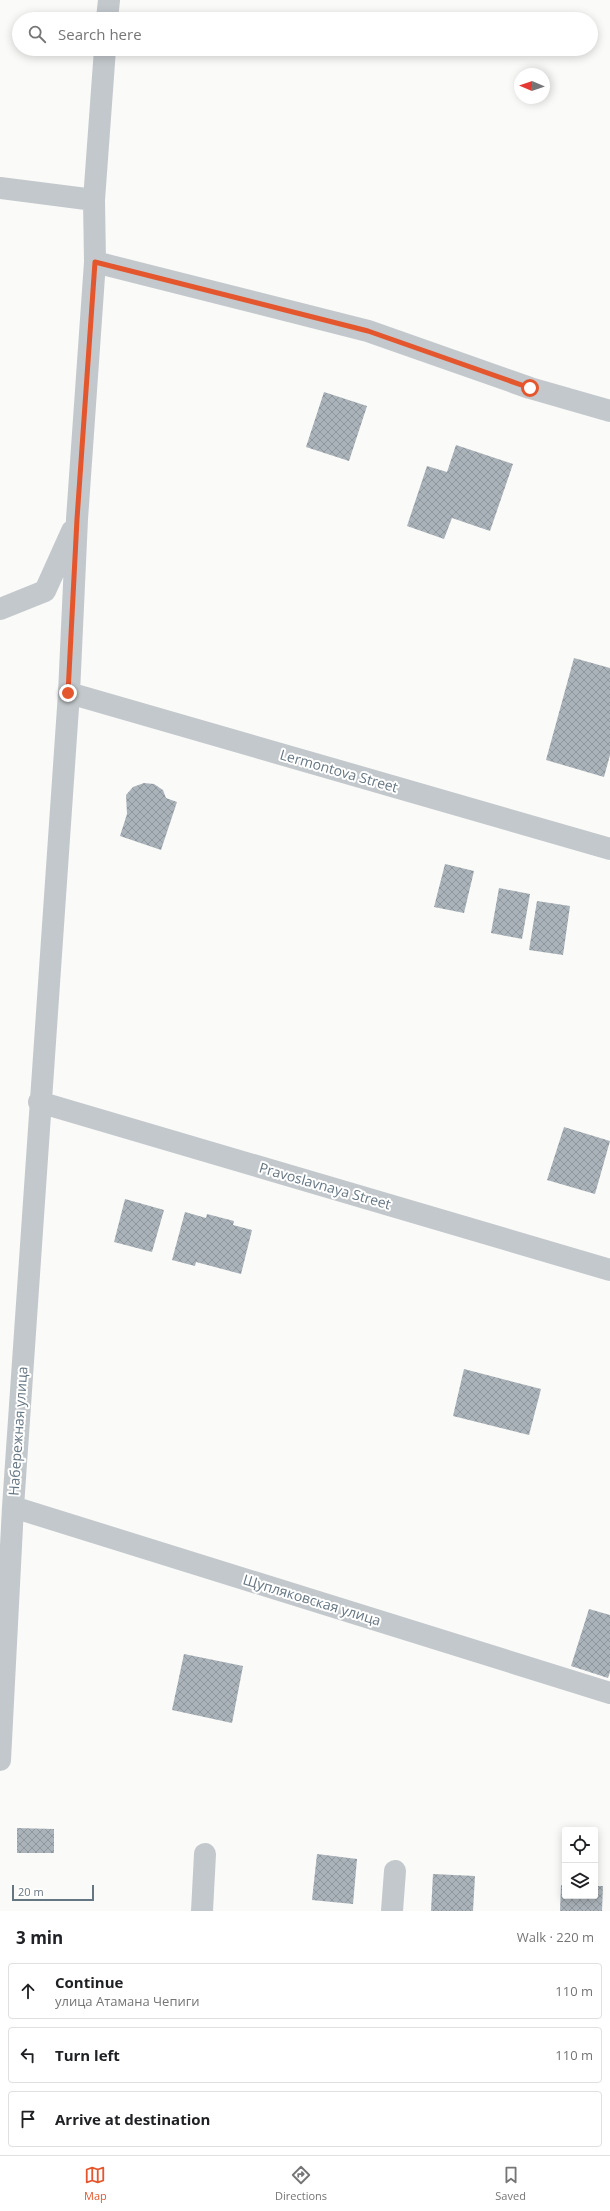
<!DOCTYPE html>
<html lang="en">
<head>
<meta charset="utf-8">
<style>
  :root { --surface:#fff; --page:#f6f6f6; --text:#202124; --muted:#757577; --line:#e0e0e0; --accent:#e4572e }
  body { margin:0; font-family:"Open Sans",sans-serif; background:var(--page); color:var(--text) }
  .controls { position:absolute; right:12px; bottom:12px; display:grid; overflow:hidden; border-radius:4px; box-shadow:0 2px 10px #0003 }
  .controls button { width:36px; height:36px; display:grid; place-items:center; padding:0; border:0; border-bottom:1px solid var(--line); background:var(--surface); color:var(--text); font:20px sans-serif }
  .compass { position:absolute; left:514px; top:68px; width:36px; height:36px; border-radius:50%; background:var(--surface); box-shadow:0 2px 10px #0003; rotate:272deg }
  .scale { position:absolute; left:12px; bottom:10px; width:82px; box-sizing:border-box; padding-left:4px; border:2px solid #657683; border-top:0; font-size:11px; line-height:14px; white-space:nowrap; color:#657683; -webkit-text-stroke:3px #fff; paint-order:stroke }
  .stop { position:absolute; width:12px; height:12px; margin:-9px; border:3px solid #e4572e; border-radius:50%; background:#fff }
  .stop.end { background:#e4572e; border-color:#fff; box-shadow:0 1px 4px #0008 }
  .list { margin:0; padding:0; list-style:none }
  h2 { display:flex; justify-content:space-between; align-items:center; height:52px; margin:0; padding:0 16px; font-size:17px }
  h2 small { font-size:13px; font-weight:400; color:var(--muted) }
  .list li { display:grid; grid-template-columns:26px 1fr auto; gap:12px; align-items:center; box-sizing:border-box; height:56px; margin:0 8px 8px; padding:0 8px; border:1px solid var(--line); border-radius:4px }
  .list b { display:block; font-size:15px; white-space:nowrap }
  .list p { margin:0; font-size:13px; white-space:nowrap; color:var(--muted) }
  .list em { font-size:13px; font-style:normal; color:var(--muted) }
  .icon { flex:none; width:22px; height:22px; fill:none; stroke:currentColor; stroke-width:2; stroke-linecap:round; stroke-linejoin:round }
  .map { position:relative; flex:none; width:610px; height:1911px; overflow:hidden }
  .search { position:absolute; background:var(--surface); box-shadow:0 2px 10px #0003; left:12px; right:12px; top:12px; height:44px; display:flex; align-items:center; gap:10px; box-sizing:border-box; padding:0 14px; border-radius:22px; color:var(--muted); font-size:15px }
  .sheet { height:244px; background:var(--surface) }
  nav { display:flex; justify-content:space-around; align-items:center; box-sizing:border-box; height:56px; border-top:1px solid var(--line); background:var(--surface); font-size:11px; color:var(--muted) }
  nav a { display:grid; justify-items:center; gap:2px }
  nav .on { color:var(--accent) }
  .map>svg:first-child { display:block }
  .building { fill:url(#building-cross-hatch) }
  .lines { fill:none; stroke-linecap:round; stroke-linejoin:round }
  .minor { stroke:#c3c8cc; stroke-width:22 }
  .route { stroke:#e4572e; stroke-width:5 }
  .labels { text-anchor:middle; stroke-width:4; stroke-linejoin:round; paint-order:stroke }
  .street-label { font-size:14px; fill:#657683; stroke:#fff }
</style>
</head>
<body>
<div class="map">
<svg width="610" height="1911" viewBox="0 0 610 1911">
  <defs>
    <pattern id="building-cross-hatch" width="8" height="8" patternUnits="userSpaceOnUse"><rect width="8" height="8" fill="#aab3b9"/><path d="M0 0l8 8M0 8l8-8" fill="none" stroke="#8e969c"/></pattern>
  </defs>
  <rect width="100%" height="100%" fill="#fafaf8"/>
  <!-- building -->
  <path class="building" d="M324,392L367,406L349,461L306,447Z
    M456,445L513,464L490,531L452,518L444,539L407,526L427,466L447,472Z
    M574,658L610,668V755L604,777L546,760Z
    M144,783L154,784L163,790L166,798L177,802L161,850L120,836L127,814L126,795L133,787Z
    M445,864L474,871L464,913L434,907Z
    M499,888L530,894L522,939L491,933Z
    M537,901L570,906L563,955L529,950Z
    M564,1127L610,1141L595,1194L547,1180Z
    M125,1199L164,1210L152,1252L114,1242Z
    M185,1212L206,1218L207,1214L234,1221L233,1225L252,1230L241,1274L196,1262L195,1266L172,1260Z
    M464,1369L541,1389L529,1435L453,1416Z
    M589,1609L610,1615V1672L608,1678L571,1666Z
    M184,1654L243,1666L232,1723L172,1710Z
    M17,1828L54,1829V1853H17Z
    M317,1854L357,1859L353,1904L312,1900Z
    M433,1874L475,1876L473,1911H431Z
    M561,1885H565V1896H595V1886H603L602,1911H560Z"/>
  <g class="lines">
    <!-- minor -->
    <path class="minor" d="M107,19L109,0
      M0,188L94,200
      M95,262L368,331L530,388L610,411
      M0,609L45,591L72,531
      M69,693L610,849
      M39,1102L610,1270
      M13,1507L610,1693
      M0,1760L13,1507L69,693L77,519L95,262L94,200L105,49
      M202,1911L205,1854
      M392,1911L395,1871"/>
  </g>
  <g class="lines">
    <!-- route -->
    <path class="route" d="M68,693L77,519L95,262L368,331L530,388"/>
  </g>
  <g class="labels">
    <!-- street labels -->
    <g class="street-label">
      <text transform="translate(339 771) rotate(16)" y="5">Lermontova Street</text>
      <text transform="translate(325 1186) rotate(16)" y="5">Pravoslavnaya Street</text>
      <text transform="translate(18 1431) rotate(-86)" y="5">Набережная улица</text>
      <text transform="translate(312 1600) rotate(17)" y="5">Щупляковская улица</text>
    </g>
  </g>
</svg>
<div class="controls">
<button><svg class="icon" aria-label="locate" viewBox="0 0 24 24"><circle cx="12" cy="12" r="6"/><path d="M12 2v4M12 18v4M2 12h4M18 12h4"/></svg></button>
<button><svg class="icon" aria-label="layers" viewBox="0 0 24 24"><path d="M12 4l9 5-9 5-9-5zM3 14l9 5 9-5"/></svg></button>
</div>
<svg class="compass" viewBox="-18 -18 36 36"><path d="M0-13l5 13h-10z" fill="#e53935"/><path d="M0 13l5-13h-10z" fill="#757577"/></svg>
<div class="scale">20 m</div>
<div class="stop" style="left:530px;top:388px"></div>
<div class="stop end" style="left:68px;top:693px"></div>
<div class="search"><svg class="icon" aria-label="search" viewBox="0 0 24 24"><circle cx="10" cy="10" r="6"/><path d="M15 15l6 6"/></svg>Search here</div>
</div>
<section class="sheet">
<h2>3 min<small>Walk · 220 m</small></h2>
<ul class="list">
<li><svg class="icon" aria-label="ahead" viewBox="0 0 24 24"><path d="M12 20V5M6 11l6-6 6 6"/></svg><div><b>Continue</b><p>улица Атамана Чепиги</p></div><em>110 m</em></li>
<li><svg class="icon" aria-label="left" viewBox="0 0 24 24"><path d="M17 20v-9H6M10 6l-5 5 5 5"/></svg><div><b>Turn left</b></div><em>110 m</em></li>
<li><svg class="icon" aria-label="arrive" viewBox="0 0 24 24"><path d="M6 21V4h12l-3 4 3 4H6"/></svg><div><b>Arrive at destination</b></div></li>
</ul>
</section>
<nav>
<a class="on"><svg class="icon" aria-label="map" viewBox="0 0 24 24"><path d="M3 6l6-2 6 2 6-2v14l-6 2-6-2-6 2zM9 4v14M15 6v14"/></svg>Map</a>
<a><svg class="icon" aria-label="directions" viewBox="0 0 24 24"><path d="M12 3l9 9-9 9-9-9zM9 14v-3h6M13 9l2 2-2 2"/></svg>Directions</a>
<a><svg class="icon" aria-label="saved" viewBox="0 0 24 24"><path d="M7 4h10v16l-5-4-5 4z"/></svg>Saved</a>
</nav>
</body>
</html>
